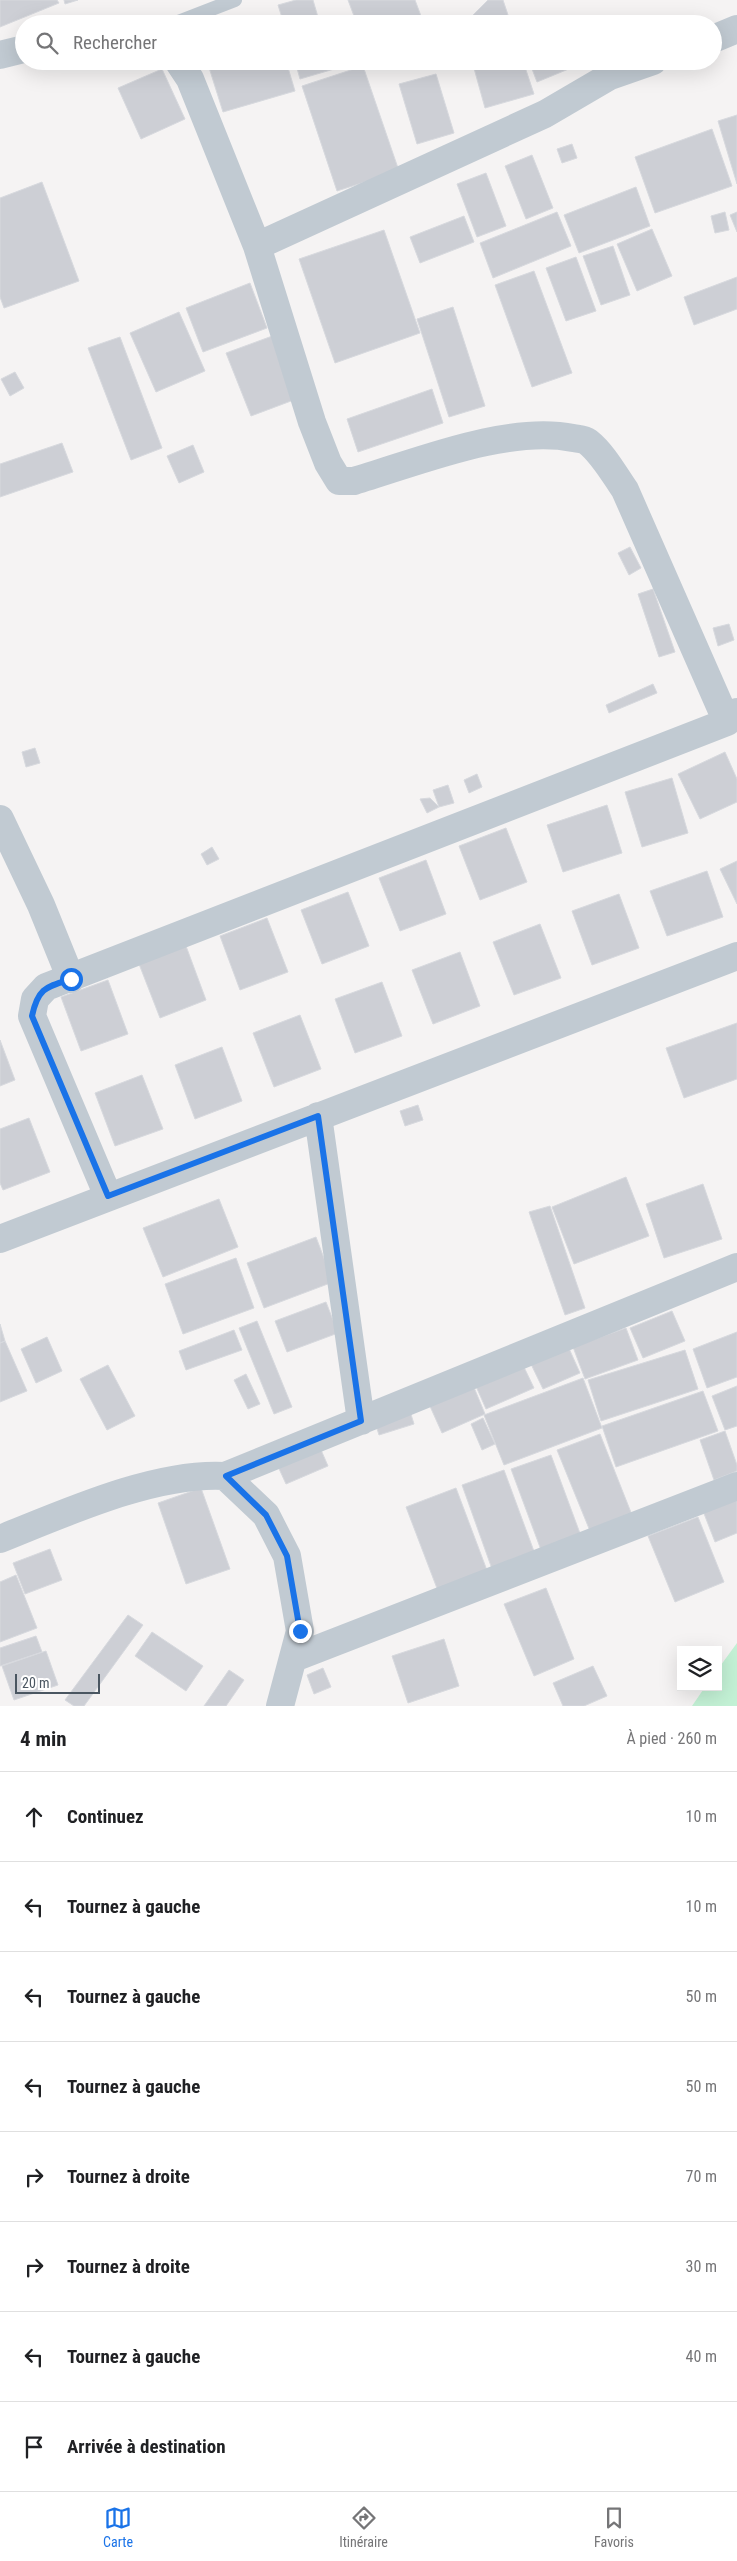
<!DOCTYPE html>
<html lang="fr">
<head>
<meta charset="utf-8">
<style>
  :root { --surface:#fff; --page:#f6f6f6; --text:#202124; --muted:#757577; --line:#e0e0e0; --accent:#1a73e8 }
  body { margin:0; font-family:"Roboto Condensed",sans-serif; background:var(--page); color:var(--text) }
  .controls { position:absolute; right:15px; bottom:15px; display:grid; overflow:hidden; border-radius:0px; box-shadow:0 5px 20px #0002 }
  .controls button { width:45px; height:45px; display:grid; place-items:center; padding:0; border:0; border-bottom:1px solid var(--line); background:var(--surface); color:var(--text); font:25px sans-serif }
  .scale { position:absolute; left:15px; bottom:12px; width:85px; box-sizing:border-box; padding-left:5px; border:2px solid #4a5661; border-top:0; font-size:14px; line-height:18px; white-space:nowrap; color:#4a5661; -webkit-text-stroke:4px #fff; paint-order:stroke }
  .stop { position:absolute; width:15px; height:15px; margin:-11px; border:4px solid #1a73e8; border-radius:50%; background:#fff }
  .stop.end { background:#1a73e8; border-color:#fff; box-shadow:0 1px 5px #0008 }
  .list { margin:0; padding:0; list-style:none }
  h2 { display:flex; justify-content:space-between; align-items:center; height:65px; margin:0; padding:0 20px; font-size:21px }
  h2 small { font-size:16px; font-weight:400; color:var(--muted) }
  .list li { display:grid; grid-template-columns:32px 1fr auto; gap:15px; align-items:center; box-sizing:border-box; height:90px; padding:0 20px; border-top:1px solid var(--line) }
  .list b { display:block; font-size:19px; white-space:nowrap }
  .list em { font-size:16px; font-style:normal; color:var(--muted) }
  .icon { flex:none; width:28px; height:28px; fill:none; stroke:currentColor; stroke-width:2; stroke-linecap:round; stroke-linejoin:round }
  .map { position:relative; flex:none; width:737px; height:1706px; overflow:hidden }
  .search { position:absolute; background:var(--surface); box-shadow:0 5px 20px #0002; left:15px; right:15px; top:15px; height:55px; display:flex; align-items:center; gap:12px; box-sizing:border-box; padding:0 18px; border-radius:28px; color:var(--muted); font-size:19px }
  .sheet { height:785px; background:var(--surface) }
  nav { display:flex; justify-content:space-around; align-items:center; box-sizing:border-box; height:70px; border-top:1px solid var(--line); background:var(--surface); font-size:14px; color:var(--muted) }
  nav a { display:grid; justify-items:center; gap:2px }
  nav .on { color:var(--accent) }
  .map>svg:first-child { display:block }
  .green { fill:#c3f1d5 }
  .building { fill:#cdcfd5; stroke:#d7d9de }
  .lines { fill:none; stroke-linecap:round; stroke-linejoin:round }
  .lane { stroke:#c1cad2; stroke-width:14 }
  .street { stroke:#c1cad2; stroke-width:28 }
  .route { stroke:#1a73e8; stroke-width:6 }
</style>
</head>
<body>
<div class="map">
<svg width="737" height="1706" viewBox="0 0 737 1706">
  <rect width="100%" height="100%" fill="#f5f3f3"/>
  <!-- green -->
  <path class="green" d="M737,1643V1706H692L705,1687H718V1669Z"/>
  <!-- building -->
  <path class="building" d="M0,0H57L59,3L0,27Z
    M64,0H78L65,4Z
    M296,0H313L320,24H284L278,5Z
    M348,0H415L424,24H357Z
    M488,0H503L511,24H464Z
    M273,19L274,24H256Z
    M207,61H286L295,91L223,112Z
    M295,61H331L334,69L300,79Z
    M472,61H523L534,94L485,108Z
    M529,61H568L571,68L537,82Z
    M363,66L399,171L337,191L302,86Z
    M162,69L185,119L141,139L118,88Z
    M436,74L454,133L417,144L399,84Z
    M737,115V184L718,121Z
    M712,129L732,186L655,213L635,157Z
    M572,144L577,158L562,163L557,149Z
    M532,155L553,208L526,219L505,166Z
    M486,173L506,226L477,237L457,184Z
    M42,182L79,281L4,308L0,297V198Z
    M636,187L650,226L579,253L564,215Z
    M557,212L571,246L493,278L480,243Z
    M725,212L729,230L715,233L711,216Z
    M737,212V232L730,215Z
    M464,216L474,242L420,263L410,237Z
    M652,229L672,276L637,291L617,244Z
    M384,230L420,333L335,363L299,259Z
    M613,246L630,295L601,305L583,256Z
    M576,257L596,311L566,321L546,268Z
    M534,271L572,373L532,387L495,285Z
    M737,277V309L694,325L684,297Z
    M250,283L267,328L203,352L186,308Z
    M453,307L485,406L449,417L417,319Z
    M179,312L205,371L156,392L130,333Z
    M275,335L299,398L251,416L226,353Z
    M120,337L162,448L131,460L88,348Z
    M15,372L24,388L10,396L1,379Z
    M432,389L443,423L358,452L347,419Z
    M62,443L73,472L0,497V464Z
    M193,445L204,472L179,483L167,456Z
    M630,547L641,568L629,575L618,553Z
    M653,589L675,652L659,657L638,594Z
    M729,624L734,640L718,646L713,628Z
    M653,684L657,693L609,713L606,705Z
    M35,748L40,763L26,767L22,752Z
    M725,752L737,779V802L700,819L678,774Z
    M477,774L482,787L469,793L464,780Z
    M672,778L688,833L642,847L625,792Z
    M448,785L454,803L439,807L433,790Z
    M430,798L439,807L427,813L420,799Z
    M607,805L622,853L563,872L547,825Z
    M506,828L527,882L480,900L459,846Z
    M212,847L219,859L207,865L201,854Z
    M426,860L446,914L400,931L379,878Z
    M737,861V904L720,869Z
    M707,871L723,917L667,936L650,891Z
    M348,892L369,946L322,964L301,910Z
    M619,894L639,948L592,965L572,911Z
    M267,918L288,972L240,990L220,936Z
    M540,924L561,978L514,995L493,942Z
    M186,946L206,1000L160,1018L139,964Z
    M460,952L480,1006L433,1024L412,970Z
    M108,980L128,1034L81,1051L61,997Z
    M382,982L402,1036L355,1053L335,999Z
    M300,1015L321,1069L274,1087L253,1033Z
    M737,1023V1079L684,1098L666,1048Z
    M0,1040L15,1080L0,1086Z
    M222,1047L242,1101L195,1119L175,1065Z
    M142,1075L163,1129L115,1146L95,1093Z
    M418,1105L423,1120L405,1126L400,1111Z
    M29,1118L50,1172L3,1190L0,1183V1129Z
    M626,1177L649,1236L574,1264L552,1207Z
    M703,1184L722,1239L664,1258L646,1204Z
    M219,1199L238,1247L163,1277L143,1228Z
    M550,1206L585,1308L565,1315L529,1212Z
    M316,1237L333,1282L264,1308L247,1263Z
    M236,1258L254,1308L183,1334L165,1284Z
    M326,1302L338,1333L287,1352L275,1321Z
    M672,1311L685,1341L643,1358L630,1328Z
    M257,1321L292,1407L274,1414L239,1328Z
    M0,1324L5,1341L0,1343Z
    M626,1328L638,1360L585,1379L573,1347Z
    M234,1330L242,1350L186,1370L179,1351Z
    M737,1332V1377L707,1388L693,1349Z
    M47,1337L62,1371L36,1383L21,1349Z
    M5,1341L27,1391L0,1402V1343Z
    M567,1344L580,1373L543,1389L529,1360Z
    M685,1350L698,1389L601,1421L588,1380Z
    M522,1363L534,1388L486,1409L475,1384Z
    M108,1365L135,1416L107,1430L80,1379Z
    M246,1374L260,1404L248,1409L234,1380Z
    M583,1378L602,1428L504,1465L484,1415Z
    M473,1385L485,1414L442,1433L429,1404Z
    M737,1386V1426L725,1430L712,1396Z
    M703,1391L718,1431L616,1467L602,1426Z
    M409,1408L414,1424L379,1435L374,1419Z
    M483,1418L495,1444L482,1450L471,1424Z
    M725,1431L737,1465V1471L714,1480L700,1440Z
    M600,1434L632,1515L590,1531L557,1450Z
    M318,1443L328,1466L286,1484L276,1462Z
    M551,1455L581,1536L541,1550L511,1469Z
    M504,1470L535,1554L492,1569L462,1485Z
    M201,1488L230,1569L186,1584L158,1503Z
    M456,1488L488,1573L438,1591L406,1507Z
    M737,1497V1533L715,1542L703,1511Z
    M698,1517L724,1582L675,1602L648,1536Z
    M50,1549L62,1580L25,1594L13,1563Z
    M16,1575L37,1628L0,1642V1582Z
    M546,1588L574,1659L534,1676L504,1604Z
    M128,1615L143,1625L84,1706H74L65,1700Z
    M152,1632L203,1666L186,1691L135,1656Z
    M36,1636L42,1652L0,1666V1648Z
    M444,1639L459,1686L408,1703L392,1656Z
    M46,1651L58,1685L14,1700L2,1666Z
    M593,1666L607,1696L584,1706H563L553,1683Z
    M323,1668L331,1687L314,1694L307,1675Z
    M229,1670L244,1680L226,1706H204Z"/>
  <g class="lines">
    <!-- lane -->
    <path class="lane" d="M173,24L235,0"/>
    <!-- street -->
    <path class="street" d="M713,39L737,29
      M0,55L24,49
      M178,61L190,79L257,246L312,422L328,463L339,481H354C418,462 507,425 573,438C578,439 584,439 588,442C603,454 614,474 625,490L727,722
      M257,246L545,114L610,76L653,61
      M0,819L41,905L71,979
      M318,1116L361,1421
      M108,1196L32,1016L35,999L46,987L727,722L737,712
      M0,1239L737,956
      M225,1476L266,1515L287,1556L300,1631L280,1706
      M0,1539C65,1513 155,1472 225,1476L737,1267
      M294,1658L737,1486"/>
  </g>
  <g class="lines">
    <!-- route -->
    <path class="route" d="M71,979C46,987 38,988 32,1016L108,1196L318,1116L361,1421L226,1476L266,1515L287,1556L300,1631"/>
  </g>
</svg>
<div class="controls">
<button><svg class="icon" aria-label="layers" viewBox="0 0 24 24"><path d="M12 4l9 5-9 5-9-5zM3 14l9 5 9-5"/></svg></button>
</div>
<div class="scale">20 m</div>
<div class="stop" style="left:71px;top:979px"></div>
<div class="stop end" style="left:300px;top:1631px"></div>
<div class="search"><svg class="icon" aria-label="search" viewBox="0 0 24 24"><circle cx="10" cy="10" r="6"/><path d="M15 15l6 6"/></svg>Rechercher</div>
</div>
<section class="sheet">
<h2>4 min<small>À pied · 260 m</small></h2>
<ul class="list">
<li><svg class="icon" aria-label="ahead" viewBox="0 0 24 24"><path d="M12 20V5M6 11l6-6 6 6"/></svg><div><b>Continuez</b></div><em>10 m</em></li>
<li><svg class="icon" aria-label="left" viewBox="0 0 24 24"><path d="M17 20v-9H6M10 6l-5 5 5 5"/></svg><div><b>Tournez à gauche</b></div><em>10 m</em></li>
<li><svg class="icon" aria-label="left" viewBox="0 0 24 24"><path d="M17 20v-9H6M10 6l-5 5 5 5"/></svg><div><b>Tournez à gauche</b></div><em>50 m</em></li>
<li><svg class="icon" aria-label="left" viewBox="0 0 24 24"><path d="M17 20v-9H6M10 6l-5 5 5 5"/></svg><div><b>Tournez à gauche</b></div><em>50 m</em></li>
<li><svg class="icon" aria-label="right" viewBox="0 0 24 24"><path d="M7 20v-9h11M14 6l5 5-5 5"/></svg><div><b>Tournez à droite</b></div><em>70 m</em></li>
<li><svg class="icon" aria-label="right" viewBox="0 0 24 24"><path d="M7 20v-9h11M14 6l5 5-5 5"/></svg><div><b>Tournez à droite</b></div><em>30 m</em></li>
<li><svg class="icon" aria-label="left" viewBox="0 0 24 24"><path d="M17 20v-9H6M10 6l-5 5 5 5"/></svg><div><b>Tournez à gauche</b></div><em>40 m</em></li>
<li><svg class="icon" aria-label="arrive" viewBox="0 0 24 24"><path d="M6 21V4h12l-3 4 3 4H6"/></svg><div><b>Arrivée à destination</b></div></li>
</ul>
</section>
<nav>
<a class="on"><svg class="icon" aria-label="map" viewBox="0 0 24 24"><path d="M3 6l6-2 6 2 6-2v14l-6 2-6-2-6 2zM9 4v14M15 6v14"/></svg>Carte</a>
<a><svg class="icon" aria-label="directions" viewBox="0 0 24 24"><path d="M12 3l9 9-9 9-9-9zM9 14v-3h6M13 9l2 2-2 2"/></svg>Itinéraire</a>
<a><svg class="icon" aria-label="saved" viewBox="0 0 24 24"><path d="M7 4h10v16l-5-4-5 4z"/></svg>Favoris</a>
</nav>
</body>
</html>
